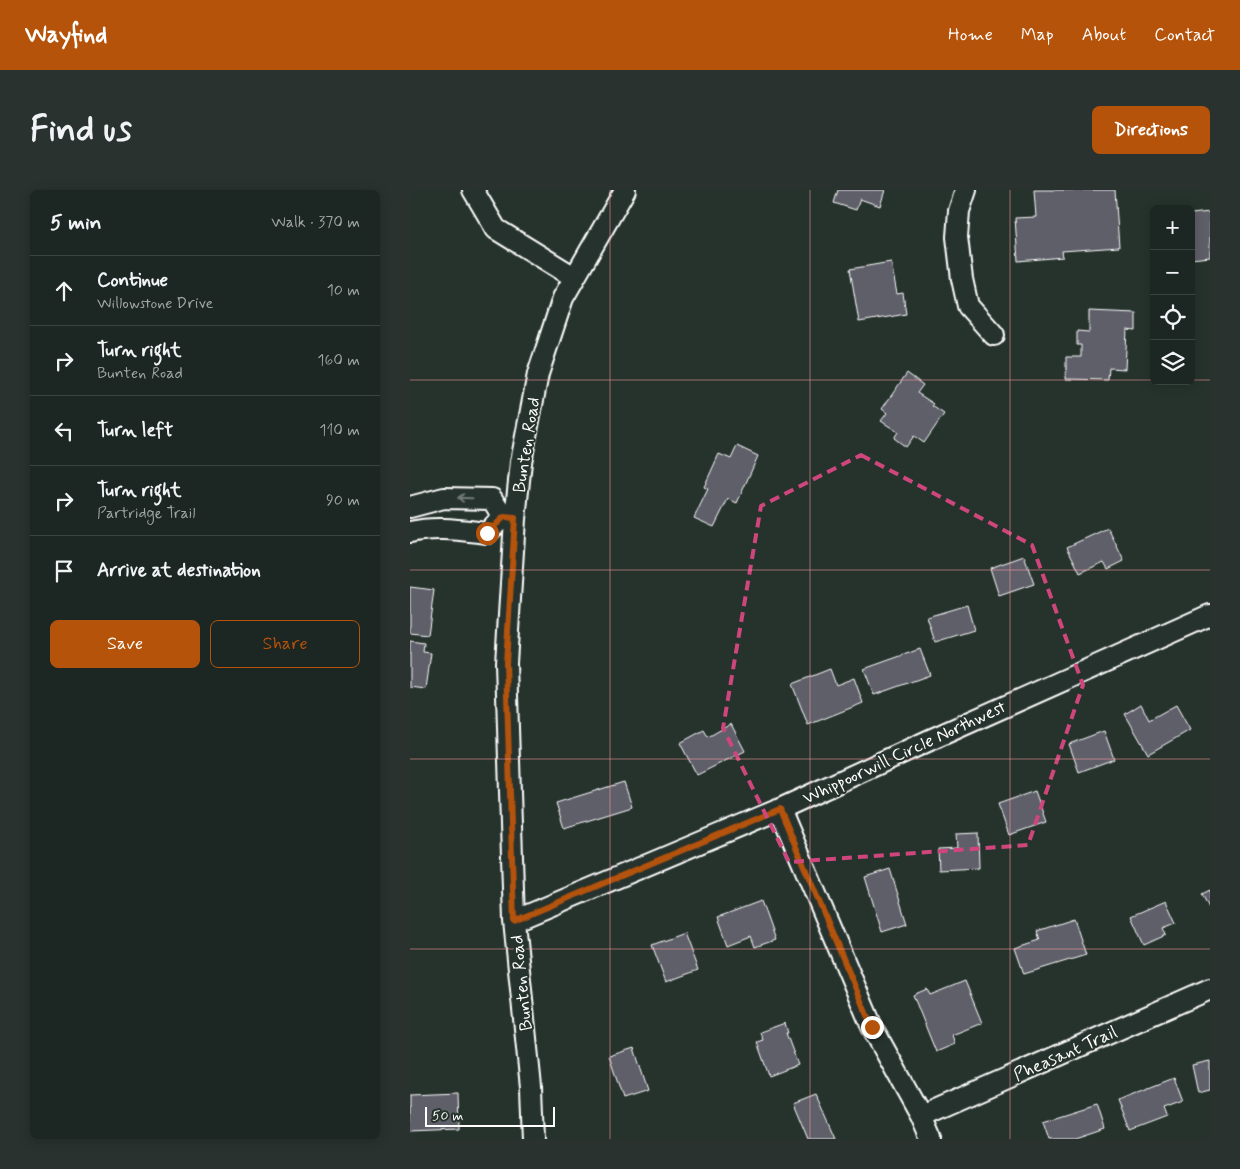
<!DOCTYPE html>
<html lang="en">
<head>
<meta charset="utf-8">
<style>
  :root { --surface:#1c2622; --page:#29322f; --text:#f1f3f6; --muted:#a0a5a5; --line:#3a4340; --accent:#b45309 }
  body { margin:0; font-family:Mynerve,sans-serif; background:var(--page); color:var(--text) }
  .controls { position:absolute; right:15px; top:15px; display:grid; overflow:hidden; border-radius:8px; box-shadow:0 2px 12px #0003 }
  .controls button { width:45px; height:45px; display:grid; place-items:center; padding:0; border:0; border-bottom:1px solid var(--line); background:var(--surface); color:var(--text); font:25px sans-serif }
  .scale { position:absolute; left:15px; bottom:12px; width:130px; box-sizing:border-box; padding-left:5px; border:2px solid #fff; border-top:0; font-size:14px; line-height:18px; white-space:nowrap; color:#fff; -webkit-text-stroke:4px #26332d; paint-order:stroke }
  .stop { position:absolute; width:15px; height:15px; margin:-11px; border:4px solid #b45309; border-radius:50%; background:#fff }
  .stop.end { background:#b45309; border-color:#fff; box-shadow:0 1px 5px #0008 }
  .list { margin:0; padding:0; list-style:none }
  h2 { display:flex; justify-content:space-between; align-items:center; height:65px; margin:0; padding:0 20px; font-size:21px }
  h2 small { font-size:16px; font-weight:400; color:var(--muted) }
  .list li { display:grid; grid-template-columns:32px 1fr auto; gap:15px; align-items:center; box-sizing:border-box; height:70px; padding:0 20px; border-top:1px solid var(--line) }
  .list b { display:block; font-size:19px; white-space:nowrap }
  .list p { margin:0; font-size:16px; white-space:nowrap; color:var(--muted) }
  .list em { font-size:16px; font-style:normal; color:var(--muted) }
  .actions { display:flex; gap:10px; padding:15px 20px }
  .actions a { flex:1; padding:11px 0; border:1px solid var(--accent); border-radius:8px; text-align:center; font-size:18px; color:var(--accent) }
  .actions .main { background:var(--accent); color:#fff }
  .icon { flex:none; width:28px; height:28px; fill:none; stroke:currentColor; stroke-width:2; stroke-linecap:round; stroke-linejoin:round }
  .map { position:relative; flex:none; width:800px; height:949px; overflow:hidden; border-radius:8px }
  header { display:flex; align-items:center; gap:30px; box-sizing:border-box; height:70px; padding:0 25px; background:var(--accent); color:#fff }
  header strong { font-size:24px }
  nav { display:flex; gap:28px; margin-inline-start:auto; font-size:18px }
  .intro { display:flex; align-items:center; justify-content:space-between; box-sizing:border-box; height:120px; padding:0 30px }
  h1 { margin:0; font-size:35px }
  .button { padding:12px 22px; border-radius:8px; background:var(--accent); color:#fff; font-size:18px; font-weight:700 }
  main { display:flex; gap:30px; padding:0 30px }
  aside { flex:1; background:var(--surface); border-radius:8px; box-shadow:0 2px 12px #0003 }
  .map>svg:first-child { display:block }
  .building { fill:#5f5e6a; stroke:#fff }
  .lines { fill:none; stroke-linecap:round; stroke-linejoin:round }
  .minor-casing { stroke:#fff; stroke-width:24 }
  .minor { stroke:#26332d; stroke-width:20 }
  .oneway { stroke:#727a76 }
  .route { stroke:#b45309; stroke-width:6 }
  .marked { fill:none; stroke:#ce467c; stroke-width:4; stroke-dasharray:10 6; stroke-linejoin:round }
  .grid { fill:none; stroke:#ff9aa2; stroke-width:1; stroke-opacity:0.55 }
  .labels { text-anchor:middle; stroke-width:4; stroke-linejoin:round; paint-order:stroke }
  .street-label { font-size:18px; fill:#fff; stroke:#26332d }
</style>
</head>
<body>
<header>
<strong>Wayfind</strong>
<nav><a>Home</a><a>Map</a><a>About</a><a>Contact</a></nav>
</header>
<div class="intro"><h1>Find us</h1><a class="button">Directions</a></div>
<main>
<aside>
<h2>5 min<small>Walk · 370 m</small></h2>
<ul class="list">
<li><svg class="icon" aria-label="ahead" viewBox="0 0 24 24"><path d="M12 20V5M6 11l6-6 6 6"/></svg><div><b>Continue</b><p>Willowstone Drive</p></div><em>10 m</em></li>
<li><svg class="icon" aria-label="right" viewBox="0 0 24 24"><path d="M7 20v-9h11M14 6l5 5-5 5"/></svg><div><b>Turn right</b><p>Bunten Road</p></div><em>160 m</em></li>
<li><svg class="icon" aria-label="left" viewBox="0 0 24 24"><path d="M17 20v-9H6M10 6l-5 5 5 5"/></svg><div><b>Turn left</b></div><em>110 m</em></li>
<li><svg class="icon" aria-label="right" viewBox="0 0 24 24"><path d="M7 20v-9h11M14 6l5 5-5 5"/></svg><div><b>Turn right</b><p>Partridge Trail</p></div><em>90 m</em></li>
<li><svg class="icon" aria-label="arrive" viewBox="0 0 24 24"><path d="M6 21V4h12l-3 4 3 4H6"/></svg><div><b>Arrive at destination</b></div></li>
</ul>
<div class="actions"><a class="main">Save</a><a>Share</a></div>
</aside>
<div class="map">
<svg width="800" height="949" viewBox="0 0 800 949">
  <rect width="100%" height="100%" fill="#26332d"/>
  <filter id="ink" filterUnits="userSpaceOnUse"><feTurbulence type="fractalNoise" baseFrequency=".02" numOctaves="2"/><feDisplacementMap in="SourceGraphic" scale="10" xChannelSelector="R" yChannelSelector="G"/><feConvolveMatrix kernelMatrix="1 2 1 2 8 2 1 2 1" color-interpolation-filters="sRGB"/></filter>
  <g filter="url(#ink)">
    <!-- building -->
    <path class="building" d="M428,0H475L470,16L450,9L446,20L424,13Z
      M624,0H705L709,57L652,61L653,67L608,71L605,28L626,27Z
      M800,22V67L781,69V24Z
      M481,72L487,104L493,103L496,124L449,132L440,79Z
      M679,121L726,123V141L717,140L715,179L699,178L698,190L656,189V167H671V155H667V141L679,142Z
      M497,183L513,195L507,203L524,214L522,216L534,224L514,253L504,246L496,257L484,248L488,242L471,231L477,223L472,219Z
      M327,256L348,266L327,313L318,309L304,337L284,328L298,299L294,297L309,264L321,269Z
      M698,338L714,371L698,379L694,372L670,383L657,357Z
      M614,366L624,394L589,406L580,378Z
      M0,397L24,400L18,445L0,443Z
      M557,415L564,440L525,452L517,427Z
      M0,451L14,453L13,462L21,463L16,499L0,497Z
      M510,459L520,485L464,505L454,479Z
      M420,479L426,495L444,488L453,513L398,535L382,494Z
      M731,514L739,530L766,515L780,540L738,564L715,524Z
      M321,534L335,561L287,585L270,553L294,540L298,547Z
      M694,541L704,569L669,582L659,554Z
      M214,592L222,617L154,638L146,613Z
      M625,601L636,632L599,645L588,614Z
      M568,643L569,678L529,680L528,659L547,658L546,644Z
      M480,679L497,734L472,742L455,687Z
      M800,700V720L792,704Z
      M351,711L365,750L345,757L341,746L318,755L308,727Z
      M756,711L766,733L753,738L756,745L734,755L721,726Z
      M664,729L676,765L614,784L605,758L630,750L627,741Z
      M274,743L288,780L256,792L242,755Z
      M555,791L572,833L542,845L545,854L526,862L503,805L517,799L520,805Z
      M375,833L378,843H376L388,875L359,886L347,852L353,850L350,842Z
      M224,858L238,901L213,909L199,866Z
      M800,871V900L788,903L782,875Z
      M764,888L773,912L754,919L757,927L720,941L708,910Z
      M48,903L49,939L0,941V905Z
      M406,904L426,949H398L383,913Z
      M687,914L695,939L665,949H639L633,931Z"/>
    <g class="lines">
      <!-- minor casing -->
      <g class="minor-casing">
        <path id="minor" d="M63,0L86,39L164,87
          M556,0L549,21L547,47L552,89L558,116L584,145
          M0,317L34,308L82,309L93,327L105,329
          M0,342C26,336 50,340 77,343L93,327
          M370,619L462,837L511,926L521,949
          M104,731L370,619L520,550L800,425
          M511,926L800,799
          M123,949L121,897L104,731L96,473L105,329L111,272L128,184L153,108L215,0"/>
      </g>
      <!-- minor -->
      <use href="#minor" class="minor"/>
    </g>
    <!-- one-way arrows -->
    <defs><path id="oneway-shaft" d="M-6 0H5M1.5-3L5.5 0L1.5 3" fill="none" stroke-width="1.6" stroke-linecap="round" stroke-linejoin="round" transform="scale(1.25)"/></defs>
    <use class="oneway" href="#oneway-shaft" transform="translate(55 308) rotate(-178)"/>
  </g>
  <g class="lines" filter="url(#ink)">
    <!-- route -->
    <path class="route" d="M77,343L94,327L105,328L96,473L104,731L370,619L462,837"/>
  </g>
  <!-- marked area -->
  <path class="marked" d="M451,265L622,355L673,495L618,655L379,672L313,538L351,316Z"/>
  <!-- grid -->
  <path class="grid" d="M200,0V949M400,0V949M600,0V949M0,190H744M781,190H800M0,380H800M0,569H800M0,759H800"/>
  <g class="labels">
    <!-- street labels -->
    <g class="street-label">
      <text transform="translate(116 255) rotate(-81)" y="6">Bunten Road</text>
      <text transform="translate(494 562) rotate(-25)" y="6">Whippoorwill Circle Northwest</text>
      <text transform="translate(111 793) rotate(-96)" y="6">Bunten Road</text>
      <text transform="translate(655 863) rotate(-24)" y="6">Pheasant Trail</text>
    </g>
  </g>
</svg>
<div class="controls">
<button>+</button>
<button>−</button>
<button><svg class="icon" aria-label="locate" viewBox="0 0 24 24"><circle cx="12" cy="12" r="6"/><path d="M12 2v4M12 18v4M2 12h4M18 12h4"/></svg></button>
<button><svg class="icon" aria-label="layers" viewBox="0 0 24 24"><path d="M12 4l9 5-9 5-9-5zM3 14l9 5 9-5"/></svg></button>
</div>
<div class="scale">50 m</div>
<div class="stop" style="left:77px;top:343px"></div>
<div class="stop end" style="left:462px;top:837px"></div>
</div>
</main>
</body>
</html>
